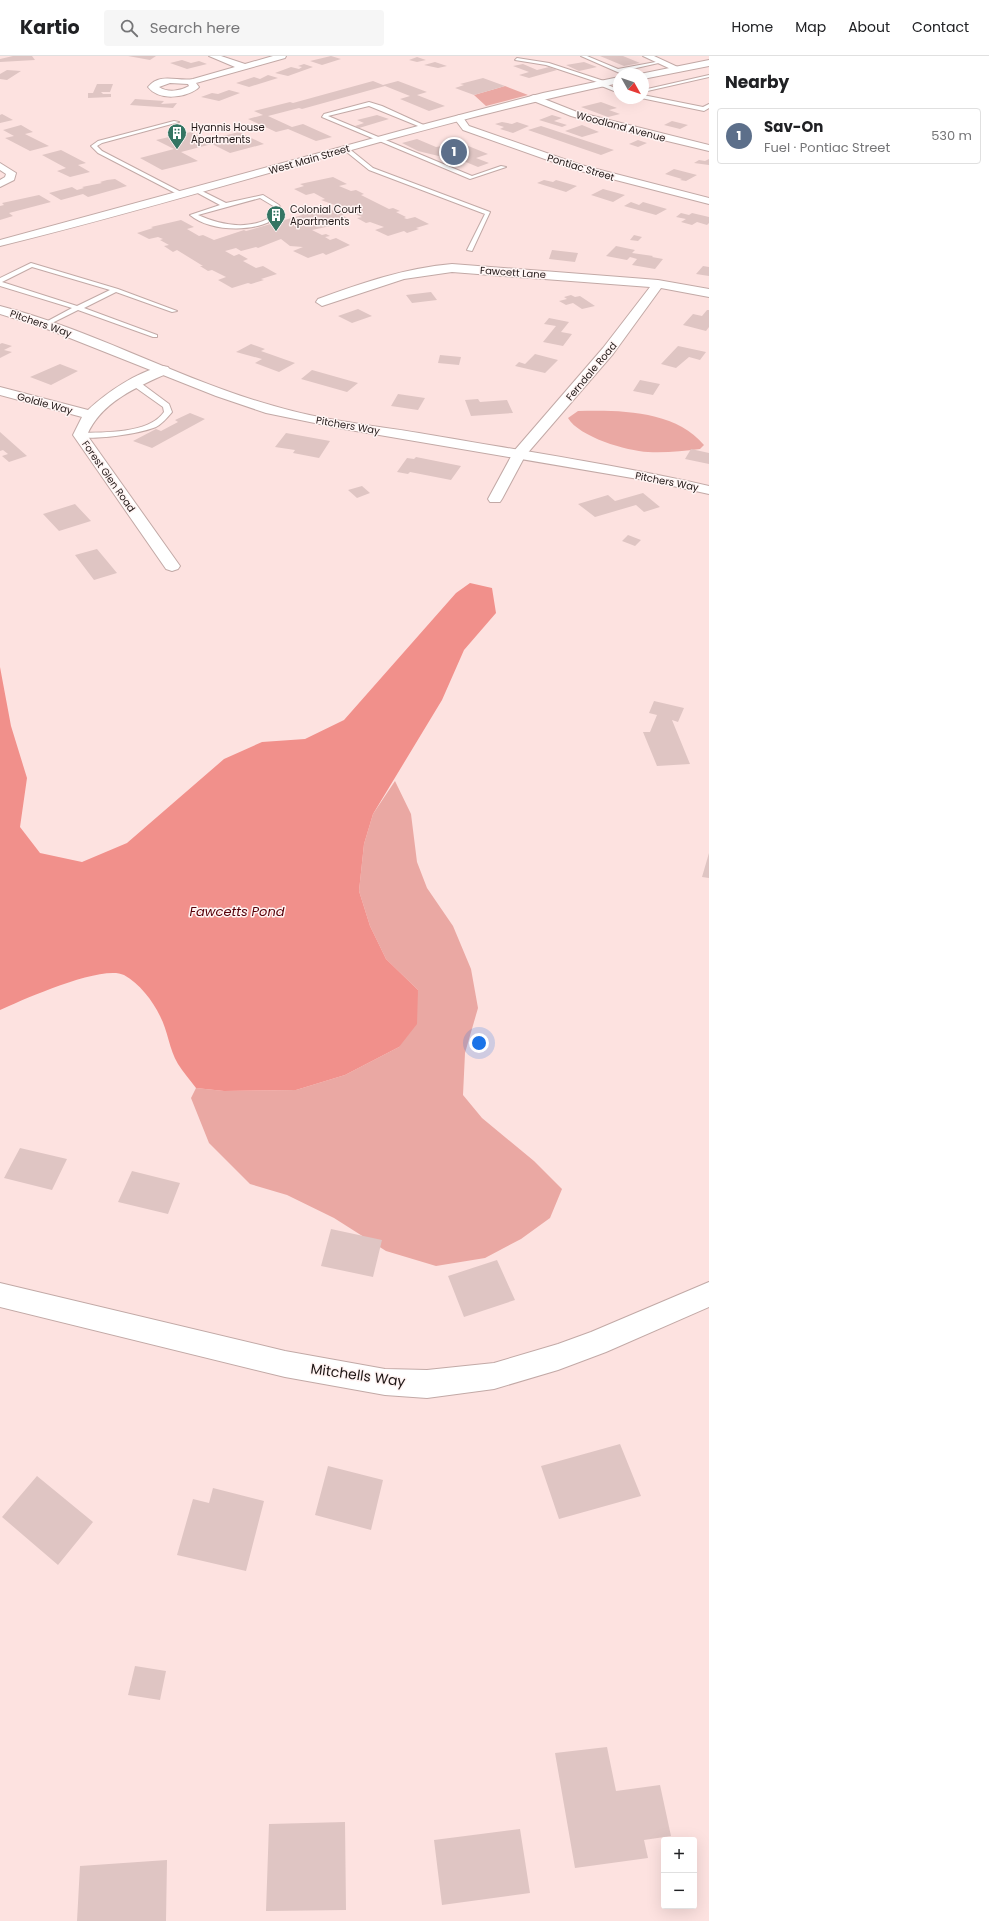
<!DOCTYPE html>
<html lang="en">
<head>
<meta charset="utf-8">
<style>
  :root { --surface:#fff; --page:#f6f6f6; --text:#202124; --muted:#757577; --line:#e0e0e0; --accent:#347563 }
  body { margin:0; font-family:Poppins,sans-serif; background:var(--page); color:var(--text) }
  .controls { position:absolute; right:12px; bottom:12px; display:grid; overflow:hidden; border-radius:4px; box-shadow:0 4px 16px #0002 }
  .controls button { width:36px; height:36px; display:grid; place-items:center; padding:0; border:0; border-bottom:1px solid var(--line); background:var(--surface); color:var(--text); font:20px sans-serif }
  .compass { position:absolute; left:613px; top:12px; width:36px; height:36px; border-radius:50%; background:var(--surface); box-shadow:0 4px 16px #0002; rotate:130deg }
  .you { position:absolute; left:479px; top:987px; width:14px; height:14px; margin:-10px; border:3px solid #fff; border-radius:50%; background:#1a73e8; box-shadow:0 0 0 6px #1a73e833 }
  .badge { display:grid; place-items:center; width:26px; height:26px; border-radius:50%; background:var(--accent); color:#fff; font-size:13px; font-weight:700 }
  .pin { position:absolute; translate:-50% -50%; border:2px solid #fff; box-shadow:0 1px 4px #0006 }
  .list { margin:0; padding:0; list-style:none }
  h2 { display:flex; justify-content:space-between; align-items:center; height:52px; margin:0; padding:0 16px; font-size:17px }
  h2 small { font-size:13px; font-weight:400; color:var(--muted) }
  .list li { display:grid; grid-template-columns:26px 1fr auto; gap:12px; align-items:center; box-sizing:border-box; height:56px; margin:0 8px 8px; padding:0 8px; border:1px solid var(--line); border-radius:4px }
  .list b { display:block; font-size:15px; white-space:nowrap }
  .list p { margin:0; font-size:13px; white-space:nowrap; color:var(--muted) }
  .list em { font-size:13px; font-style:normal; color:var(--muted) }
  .icon { flex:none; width:22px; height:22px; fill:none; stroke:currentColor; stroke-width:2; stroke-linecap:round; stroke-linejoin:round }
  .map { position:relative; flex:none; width:709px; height:1865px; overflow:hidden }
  header { display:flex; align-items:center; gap:24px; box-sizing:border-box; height:56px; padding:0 20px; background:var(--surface); border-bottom:1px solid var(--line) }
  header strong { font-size:19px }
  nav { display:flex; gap:22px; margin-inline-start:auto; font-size:14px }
  .search { width:280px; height:36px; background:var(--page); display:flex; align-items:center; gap:10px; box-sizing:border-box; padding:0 14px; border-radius:4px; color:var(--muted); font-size:15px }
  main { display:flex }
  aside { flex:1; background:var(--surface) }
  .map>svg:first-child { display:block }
  .green { fill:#eaa8a3 }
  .water { fill:#f1908b }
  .building { fill:#dfc5c3 }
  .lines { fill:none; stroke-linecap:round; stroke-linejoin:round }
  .service-casing { stroke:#c2a9a6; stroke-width:2 }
  .minor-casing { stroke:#c2a9a6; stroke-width:2 }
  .secondary-casing { stroke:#c2a9a6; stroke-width:2 }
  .service { fill:#fff; fill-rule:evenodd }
  .minor { fill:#fff; fill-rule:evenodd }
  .secondary { fill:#fff; fill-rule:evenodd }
  .labels { text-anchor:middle; stroke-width:3; stroke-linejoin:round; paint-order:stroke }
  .far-street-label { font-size:10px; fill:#201716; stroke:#fff4f3 }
  .far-poi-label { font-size:10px; fill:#201716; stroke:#fff4f3; text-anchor:start }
  .water-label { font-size:13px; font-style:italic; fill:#570009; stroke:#fff4f3 }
  .near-street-label { font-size:14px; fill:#201716; stroke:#fff4f3 }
</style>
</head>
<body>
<header>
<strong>Kartio</strong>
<div class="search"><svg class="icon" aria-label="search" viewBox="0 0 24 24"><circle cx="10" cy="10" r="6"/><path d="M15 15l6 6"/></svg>Search here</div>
<nav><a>Home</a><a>Map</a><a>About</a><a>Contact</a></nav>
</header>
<main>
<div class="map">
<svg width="709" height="1865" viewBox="0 0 709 1865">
  <rect width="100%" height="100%" fill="#fde2e0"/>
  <!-- green -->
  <path class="green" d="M505,30L528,39L486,50L474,39Z
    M578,355C619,354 675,354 704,389L700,393C683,395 666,397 648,396C627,395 579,381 568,362Z
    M395,725L411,758L417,806L427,832L453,870L471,913L478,952L465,997L463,1039L482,1062L534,1105L562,1133L550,1162L521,1183L485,1202L436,1210L386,1195L334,1162L287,1139L250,1128L209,1087L191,1042L196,1032L224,1035L296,1034L345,1019L399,991L418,934L386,903L370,870L359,835L364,788L373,758Z"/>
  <!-- water -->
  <path class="water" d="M470,527L492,532L496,557L464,594L442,644L373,758L364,788L359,835L370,870L386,903L418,934L417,968L399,991L345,1019L296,1034L224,1035L196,1032C190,1024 183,1016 178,1008C169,993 168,975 160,960C153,945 139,927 124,919C102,908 22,944 0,954V611L11,670L27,722L20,771L40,797L82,806L127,787L224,703L262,686L305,683L344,664L456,537Z"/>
  <!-- building -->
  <path class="building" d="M13,0H32L35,4L0,6V3Z
    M128,0H156L150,4Z
    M331,0L341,3L322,9L310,5Z
    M600,0H623L640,7L624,10Z
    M417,1L426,4L417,6L409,4Z
    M182,4L191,7L199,5L207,8L187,13L170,7Z
    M435,6L447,10L438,12L424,9Z
    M584,6L597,11L579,15L566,9Z
    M304,8L313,11L288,20L275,17L291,11L299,13L302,11L298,10Z
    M523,8L537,14L549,11L557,14L529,22L519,19L529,16L513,10Z
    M7,14L21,15L7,24L0,23V18Z
    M268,19L278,22L249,31L236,27L254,21L260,23Z
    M483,22L505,30L474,39L455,32L464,29L460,28Z
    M373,25L383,29L398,25L427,36L417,39L445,50L429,55L400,43L410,40L385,30L302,53L299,52L268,60L292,71L303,68L332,81L316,85L288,73L276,76L248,63L263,59L254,55L290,46L293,47Z
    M97,28H113L110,36H101L103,38H111V41L88,42V37H93Z
    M229,34L240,37L219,45L201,41L212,37L218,38Z
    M135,43L164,45L161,48L177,47L173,52L130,49Z
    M601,46L617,52L609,54L620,58L608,61L581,51Z
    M2,58L13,64L0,67V59Z
    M377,59L389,63L359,72L355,70L364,67L357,64Z
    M552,59L562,62L554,65L567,69L562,71L539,64Z
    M672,65L688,69L680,73L664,69Z
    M502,66L512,68L517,66L529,70L513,77L500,73L504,71L495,68Z
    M21,69L33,76L25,78L49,90L30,95L5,82L14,80L3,74Z
    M582,69L599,76L582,81L565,75Z
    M541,70L614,94L601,99L528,74Z
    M191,76L207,84L239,76L264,88L230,97L212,88L181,96L198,105L162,114L140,102L174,93L156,84Z
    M417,83L436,91L461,87L488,98L476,102L489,107L478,111L456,102L451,103L418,95L402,87Z
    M638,84L647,87L638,91L629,88Z
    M61,94L86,107L78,109L90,116L70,121L57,115L66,112L42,99Z
    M709,103V109L694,107L699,104L705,105Z
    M674,113L697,119L686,125L680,124L682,123L665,118Z
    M333,121L347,128L339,130L351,135L356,134L364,138L361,139L389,153L393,152L400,155L396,156L406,161L404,162L407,163L415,161L429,168L416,172L419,173L407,177L404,175L388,180L375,174L384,171L370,166L366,167L357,162L362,161L352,157L342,159L349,163L337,166L340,168L312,174L322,179L326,178L330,180L325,181L330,184L336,182L350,189L326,199L323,197L308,202L293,195L303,191L290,190L281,183L258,192L256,191L241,195L236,192L225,195L234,200L239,198L248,203L243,205L256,212L263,210L277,218L261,223L264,224L251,228L248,227L232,232L218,224L226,221L212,214L208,215L200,210H203L177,194L173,196L164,190L169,189L160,184L163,183L158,181L149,183L137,177L153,172L151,171L181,164L194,171L187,173L199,180L203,179L214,184L244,174L246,175L302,159L300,158L312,154L327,151L334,155L343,152L321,144L325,143L314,137L306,139L294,133L304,130L300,128Z
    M115,123L127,130L88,141L83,138L61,144L49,137L72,131L77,134L84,132L82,131L102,127L100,126L107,124Z
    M544,124L553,126L556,124L577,130L566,136L537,127Z
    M603,133L625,139L613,146L591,139Z
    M39,139L51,146L9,157L13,160L0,164V150L4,149L2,147Z
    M631,146L639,149L643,146L667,153L656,159L624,150Z
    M681,157L689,159L692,157L709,161V167L707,169L697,166L692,169L681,166L686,163L676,161Z
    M634,179L642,181L638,185L630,184Z
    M616,190L635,194L632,197L653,200L652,201L663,203L655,213L632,209L637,203L630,201L627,204L606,200Z
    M552,194L578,197L575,206L549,203Z
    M703,210L709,211V220L696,218Z
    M431,236L437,244L412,247L406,239Z
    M571,239L575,241L580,240L595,250L582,253L573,247L566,249L559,245L567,243L564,241Z
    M358,253L372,260L352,267L338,260Z
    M707,254H709V271L706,275L683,269L693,258L702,260Z
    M549,262L569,266L561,276L572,278L563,290L543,286L556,270L544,268Z
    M2,287L12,290L4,294L12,296L0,302V288Z
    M251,288L265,293L261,295L295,307L279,316L255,307L262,303L236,296Z
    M678,290L706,296L700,304L689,301L676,312L661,308Z
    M535,298L558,304L545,317L515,310L519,306L525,308Z
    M440,299L461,301L459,309L438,307Z
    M60,308L78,315L51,329L30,321Z
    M312,314L358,327L347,336L301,323Z
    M640,324L660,328L653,339L633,335Z
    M398,338L425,342L418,354L391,350Z
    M478,343L480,346L507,344L513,357L471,360L465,344Z
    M190,357L205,363L152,392L133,385L156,373L161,375L178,366L175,364Z
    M0,376L27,400L9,406L2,400L8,398L3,394L0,395Z
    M286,377L330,385L319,402L293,397L295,394L275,391Z
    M691,393L709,397V408L685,403Z
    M416,401L461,410L451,424L410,416L408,418L397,416L407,402L414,403Z
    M362,430L370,437L357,442L348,434Z
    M643,437L660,451L644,456L636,449L595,461L578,448L608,439L615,445Z
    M75,448L91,465L59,475L43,458Z
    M628,479L641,484L635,490L622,485Z
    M97,493L117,517L94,524L75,499Z
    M654,645L684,652L678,666L672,664L690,708L657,710L643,676H650L657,659L649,657Z
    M709,797V822L702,821Z
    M20,1092L67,1103L52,1134L4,1122Z
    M132,1115L180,1127L168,1158L118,1146Z
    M331,1173L382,1184L373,1221L321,1210Z
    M497,1204L515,1244L464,1261L448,1220Z
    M620,1388L641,1440L559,1463L541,1410Z
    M328,1410L383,1424L371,1474L315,1459Z
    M37,1420L93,1466L58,1509L2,1461Z
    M213,1432L264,1445L246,1515L177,1499L193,1443L209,1447Z
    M135,1610L166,1615L160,1644L128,1639Z
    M607,1691L616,1735L660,1729L671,1780L644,1784L648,1802L575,1812L555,1697Z
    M345,1766L346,1854L266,1855L269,1768Z
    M520,1773L530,1837L442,1849L434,1784Z
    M167,1804L166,1865H77L80,1810Z"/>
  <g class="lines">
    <!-- service casing -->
    <g class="service-casing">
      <path id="service" d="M581,0H587L618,13L661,5L663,6L623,15L628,18H622Z
        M517,2L549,7L607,26L606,28L619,34V37L599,29L600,27L546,9L515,4Z
        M709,19V21L643,36V34Z
        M643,39L703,51L709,48V52L704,55L641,42H643Z
        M369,46L382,50L428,71L423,72L369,50L328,60L472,120L501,110L506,111L470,123L322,61L324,58Z
        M174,65L179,66L102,87L97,90L102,95L183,137V139H179L98,97L91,90L98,85Z
        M343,91H347L373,112L490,156L472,195L467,194L485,158L369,114L343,93Z
        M194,133H198L226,147L263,139L279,149L283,156C264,178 211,177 190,159L220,149L194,135ZM260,142L275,151L277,156C256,176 222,170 198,159Z
        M31,207L118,233L177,255L172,256L116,236L84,252L157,279V281H153L78,254L48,269H44V267L72,252L0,230V222ZM32,211L110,234L77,250L2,226Z
        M132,325H138L169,348L172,356C167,362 163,367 156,371C139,378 95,384 77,381V377H80C104,376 149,378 164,356L163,351L132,329Z"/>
    </g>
    <!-- minor casing -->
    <g class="minor-casing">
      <path id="minor" d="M209,0H221L245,8L273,0H286L285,2L196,27L199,31L197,33C184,42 159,45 148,31C160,16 178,26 193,23C207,19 221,15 235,11ZM170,27L188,28L189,30C180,35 168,37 159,31Z
        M643,0H654L682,13L678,16L675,15Z
        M534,39L577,56L709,89V95L613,72L571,60L531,44L529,42L531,40Z
        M459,59L462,60L469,70L581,109L709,142V148L573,113L463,74L454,62Z
        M0,107L16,117L14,124L0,131V124L5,121L6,118L0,114Z
        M452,208L658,224L709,233V241L661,232L613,298L525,400L502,443L500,446H490L488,443L514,395L603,292L650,231L452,216L404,223L322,250L316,246L318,243C362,227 405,212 452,208Z
        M163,310L168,311L170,314L168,317C137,331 101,346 87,379L180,510L178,513L172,515L166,513L73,379L82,361L0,339V331L88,354C107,336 137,316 163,310Z
        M709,1226V1251L606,1296L558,1314L494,1333L427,1342L385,1339L285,1321L0,1251V1227L285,1295L385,1313L427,1314L494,1307L558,1288L591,1276Z"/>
    </g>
    <!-- secondary casing -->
    <g class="secondary-casing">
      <path id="secondary" d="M709,4V10L643,23V18H640Z
        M619,21V27C410,71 207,139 0,190V184L429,67L543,37Z
        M0,250C94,274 180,324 274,350C320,364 371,369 419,377C516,394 613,408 709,430V438L650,425L344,373L266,357L216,340L42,271L0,258Z"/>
    </g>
    <!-- service -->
    <use href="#service" class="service"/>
    <!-- minor -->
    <use href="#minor" class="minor"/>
    <!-- secondary -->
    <use href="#secondary" class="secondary"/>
  </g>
  <!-- icons -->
  <defs>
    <g id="building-pin" transform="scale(1)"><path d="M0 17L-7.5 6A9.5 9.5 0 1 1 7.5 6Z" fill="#347563" stroke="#fff4f3"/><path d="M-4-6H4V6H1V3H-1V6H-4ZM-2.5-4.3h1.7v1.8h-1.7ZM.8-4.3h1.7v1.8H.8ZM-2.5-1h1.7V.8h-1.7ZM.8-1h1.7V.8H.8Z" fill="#fff"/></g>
  </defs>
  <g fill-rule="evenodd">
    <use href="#building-pin" x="177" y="77"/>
    <use href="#building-pin" x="276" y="159"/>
  </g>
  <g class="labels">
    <!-- far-street labels -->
    <g class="far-street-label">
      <text transform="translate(621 70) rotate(15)" y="4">Woodland Avenue</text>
      <text transform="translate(309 103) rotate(-16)" y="4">West Main Street</text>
      <text transform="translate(581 111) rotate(17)" y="4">Pontiac Street</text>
      <text transform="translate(513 216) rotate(4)" y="4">Fawcett Lane</text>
      <text transform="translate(41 267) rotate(19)" y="4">Pitchers Way</text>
      <text transform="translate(591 315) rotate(-50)" y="4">Ferndale Road</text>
      <text transform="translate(45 347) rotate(15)" y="4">Goldie Way</text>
      <text transform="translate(348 369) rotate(10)" y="4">Pitchers Way</text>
      <text transform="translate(109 420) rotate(55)" y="4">Forest Glen Road</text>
      <text transform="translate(667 425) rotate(11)" y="4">Pitchers Way</text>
    </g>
    <!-- far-poi labels -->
    <g class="far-poi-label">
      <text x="191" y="75">Hyannis House<tspan x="191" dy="12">Apartments</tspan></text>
      <text x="290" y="157">Colonial Court<tspan x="290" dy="12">Apartments</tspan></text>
    </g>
    <!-- water labels -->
    <g class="water-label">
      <text x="237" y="860">Fawcetts Pond</text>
    </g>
    <!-- near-street labels -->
    <g class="near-street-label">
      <text transform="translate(358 1319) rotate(8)" y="5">Mitchells Way</text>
    </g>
  </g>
</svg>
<div class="controls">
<button>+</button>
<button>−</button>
</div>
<svg class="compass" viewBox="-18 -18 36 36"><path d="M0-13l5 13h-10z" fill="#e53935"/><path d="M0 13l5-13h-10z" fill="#757577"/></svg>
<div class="you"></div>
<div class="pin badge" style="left:454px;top:96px;background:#5c6f8a">1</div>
</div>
<aside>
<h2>Nearby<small></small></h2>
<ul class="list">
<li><span class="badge" style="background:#5c6f8a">1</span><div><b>Sav-On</b><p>Fuel · Pontiac Street</p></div><em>530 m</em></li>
</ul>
</aside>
</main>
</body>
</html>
